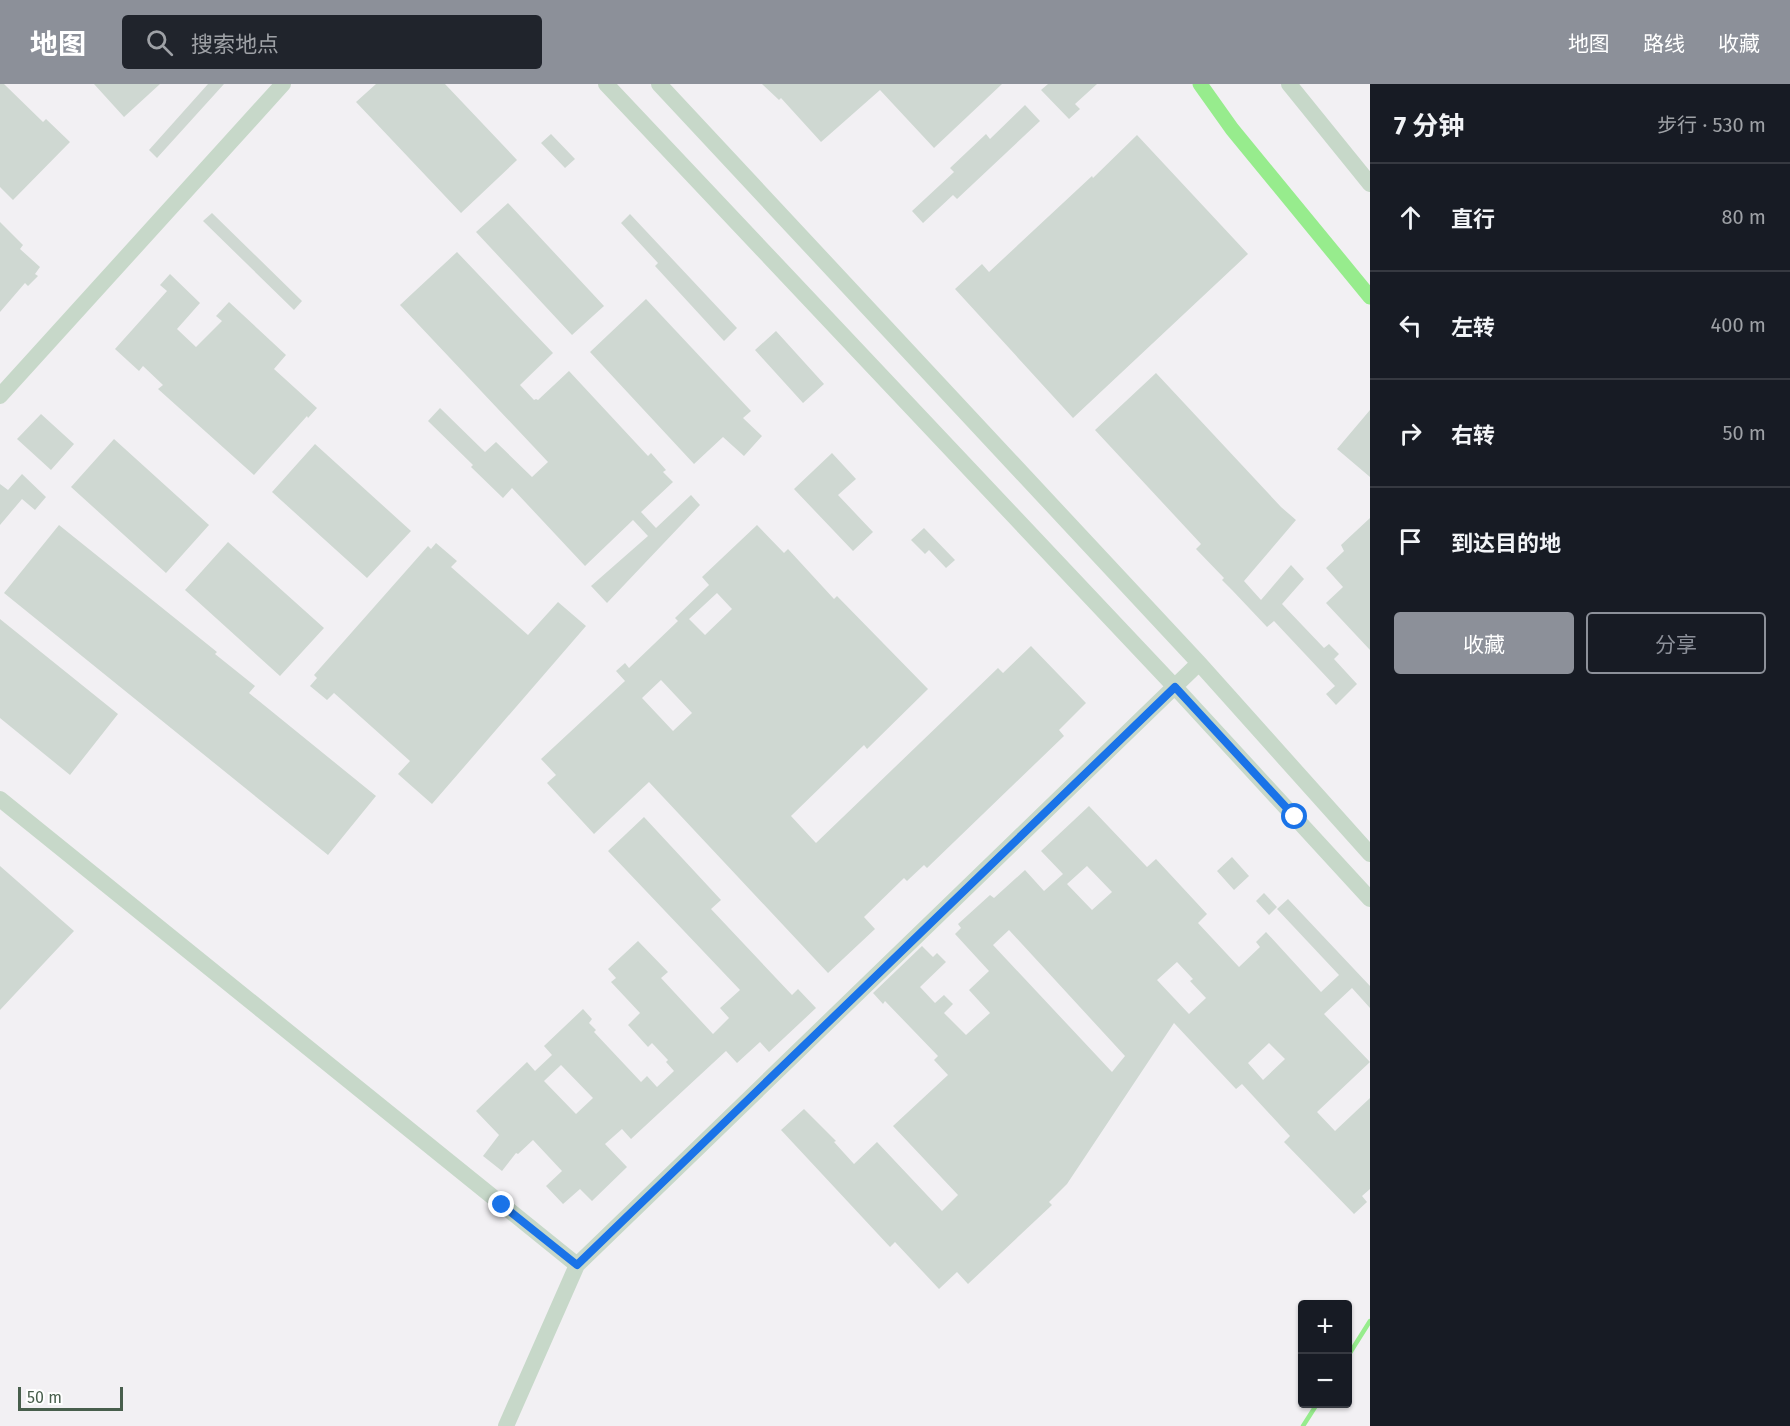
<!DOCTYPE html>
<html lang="zh">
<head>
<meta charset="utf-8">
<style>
  :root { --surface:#171b24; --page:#20242c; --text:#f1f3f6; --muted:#9ea1a6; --line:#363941; --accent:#8c9099 }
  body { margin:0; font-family:"Fira Sans","Noto Sans SC",sans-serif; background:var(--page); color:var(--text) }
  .controls { position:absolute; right:18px; bottom:18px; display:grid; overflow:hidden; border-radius:6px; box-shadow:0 2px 4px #0004 }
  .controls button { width:54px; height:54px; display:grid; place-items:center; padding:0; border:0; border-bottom:2px solid var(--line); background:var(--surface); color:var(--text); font:30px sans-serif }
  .scale { position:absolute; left:18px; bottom:15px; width:105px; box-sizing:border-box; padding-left:6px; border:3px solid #485e4c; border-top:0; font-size:16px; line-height:21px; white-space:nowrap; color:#485e4c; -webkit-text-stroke:4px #fff; paint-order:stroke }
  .stop { position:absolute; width:18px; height:18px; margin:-14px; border:4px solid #1a73e8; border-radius:50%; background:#fff }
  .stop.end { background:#1a73e8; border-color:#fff; box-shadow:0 2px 6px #0008 }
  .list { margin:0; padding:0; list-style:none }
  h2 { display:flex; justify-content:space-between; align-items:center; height:78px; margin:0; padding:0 24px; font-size:26px }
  h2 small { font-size:20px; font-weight:400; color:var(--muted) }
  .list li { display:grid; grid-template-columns:39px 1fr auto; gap:18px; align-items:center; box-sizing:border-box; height:108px; padding:0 24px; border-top:2px solid var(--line) }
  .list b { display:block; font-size:22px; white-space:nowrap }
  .list em { font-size:20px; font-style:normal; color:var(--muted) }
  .actions { display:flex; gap:12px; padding:18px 24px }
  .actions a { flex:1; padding:14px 0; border:2px solid var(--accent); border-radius:6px; text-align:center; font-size:21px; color:var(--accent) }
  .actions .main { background:var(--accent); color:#fff }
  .icon { flex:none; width:33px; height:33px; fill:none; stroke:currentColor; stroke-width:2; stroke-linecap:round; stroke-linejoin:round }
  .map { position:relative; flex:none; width:1370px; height:1342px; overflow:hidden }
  header { display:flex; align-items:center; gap:36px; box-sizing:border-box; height:84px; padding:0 30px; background:var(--accent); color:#fff }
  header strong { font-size:28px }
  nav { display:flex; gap:33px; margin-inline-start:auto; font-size:21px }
  .search { width:420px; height:54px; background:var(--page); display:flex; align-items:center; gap:15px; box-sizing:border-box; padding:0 21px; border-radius:6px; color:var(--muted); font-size:22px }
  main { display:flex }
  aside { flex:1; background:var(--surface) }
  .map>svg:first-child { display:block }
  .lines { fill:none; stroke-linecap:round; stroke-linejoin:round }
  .stream { stroke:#97ec8d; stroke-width:4.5 }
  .canal { stroke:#97ec8d; stroke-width:15 }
  .building { fill:#cfd8d2; fill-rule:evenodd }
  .minor { stroke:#c7d8c9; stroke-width:16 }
  .route { stroke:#1a73e8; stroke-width:8 }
</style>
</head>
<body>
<header>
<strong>地图</strong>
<div class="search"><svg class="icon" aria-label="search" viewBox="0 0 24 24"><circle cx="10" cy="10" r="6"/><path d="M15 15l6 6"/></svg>搜索地点</div>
<nav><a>地图</a><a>路线</a><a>收藏</a></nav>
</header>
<main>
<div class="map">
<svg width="1370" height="1342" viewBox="0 0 1370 1342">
  <rect width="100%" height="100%" fill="#f2f0f3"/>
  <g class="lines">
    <!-- stream -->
    <path class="stream" d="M1348,1272L1370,1237
      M1303,1342L1317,1320"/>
    <!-- canal -->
    <path class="canal" d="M1200,0L1232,45L1370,213"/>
  </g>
  <!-- building -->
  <path class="building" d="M0,0H4L43,38L46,35L70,58L13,116L0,103Z
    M94,0H160L124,33Z
    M208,0H224L157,74L149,66Z
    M376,0H445L517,76L461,129L356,18Z
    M762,0H1002L934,64L880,6L821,58L781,14L779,16Z
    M1048,0H1097L1075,20L1080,25L1069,35L1041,6Z
    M1025,21L1040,37L957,115L953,111L923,139L912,127L954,88L950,84L986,50L990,55Z
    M551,50L575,75L565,84L541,59Z
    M1137,51L1248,170L1073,334L955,205L982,180L989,188L1092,92L1093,94Z
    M508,119L604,222L572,251L476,148Z
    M212,129L302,217L294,226L203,137Z
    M630,130L737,244L724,257L655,182L658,179L621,139Z
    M0,138L23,161L20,165L40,183L35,190L38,192L28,202L25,199L0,228Z
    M457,168L553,269L520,301L534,316L536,315L538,316L569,287L648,372L651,369L666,386L663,388L673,398L641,428L656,444L691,411L700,421L607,519L591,502L648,452L633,436L585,482L512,404L503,414L471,383L473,381L428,337L440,324L485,368L496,358L532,393L548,378L400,221Z
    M170,190L200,219L177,245L196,263L222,237L216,232L229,218L286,271L274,285L317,324L308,334L307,332L254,391L158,305L163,301L143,282L139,287L115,265L167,207L160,201Z
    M646,215L751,327L743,334L762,352L744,372L723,353L694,380L590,268Z
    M776,247L824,300L803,319L755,266Z
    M1156,289L1281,423L1296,436L1244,497L1261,516L1291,481L1304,495L1282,520L1324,564L1329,560L1339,570L1334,575L1357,600L1336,621L1326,610L1335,602L1274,537L1267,543L1232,506L1222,496L1224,494L1196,465L1201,460L1095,346Z
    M1370,326V393L1337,365Z
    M41,330L74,360L51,386L17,355Z
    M114,355L209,441L166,489L71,403Z
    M315,360L411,447L367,494L272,408Z
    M832,369L856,395L838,411L873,448L853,467L794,405Z
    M22,390L46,413L35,426L22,415L0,441V400L8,406Z
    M1370,434V566L1326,519L1343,503L1326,484L1344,467L1341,461Z
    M59,441L217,568L215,570L255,602L249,609L376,712L328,771L4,509Z
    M757,441L784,469L788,465L834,515L837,512L928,605L867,665L864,661L791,732L816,759L998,584L1003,589L1031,562L1086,619L1059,646L1064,652L927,784L924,781L907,797L904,794L864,833L875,845L828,889L649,698L594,750L547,699L556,691L541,675L625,597L616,587L625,579L629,584L678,537L675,534L709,501L702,493ZM717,509L732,525L705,551L689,535ZM661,596L692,629L673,647L642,614Z
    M924,444L955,476L946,484L929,466L925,470L911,456Z
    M228,458L324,544L280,592L185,506Z
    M436,459L457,477L451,483L528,551L558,518L586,542L432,720L398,690L410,677L334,609L327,616L310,602L317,594L314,591L428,462L431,465Z
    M0,535L118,630L70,691L0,634Z
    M1089,722L1147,783L1156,775L1207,830L1198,839L1239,883L1260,863L1256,858L1266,848L1321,908L1339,891L1277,825L1288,815L1370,902V924L1352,904L1324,930L1370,978L1317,1028L1335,1047L1370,1014V1105L1362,1112L1367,1118L1354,1130L1284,1058L1290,1052L1242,1000L1236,1005L1174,939L1067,1100L1049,1118L1052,1121L968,1200L957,1188L939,1205L895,1158L890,1163L781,1046L804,1025L836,1057L834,1058L854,1080L877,1058L942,1127L958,1111L893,1042L948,991L934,976L938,972L885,917L883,920L873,909L922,862L933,873L937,869L946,878L920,903L935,919L944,911L953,920L944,929L966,951L990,929L969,906L989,887L955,850L961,844L958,840L990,811L994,814L1025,786L1044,807L1063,790L1041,767ZM1087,782L1112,808L1092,826L1067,800ZM1009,846L1125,972L1112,988L993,861ZM1177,878L1193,895L1190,897L1206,914L1189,930L1157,896ZM1269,959L1285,975L1263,996L1248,979Z
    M644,733L721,816L711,825L792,911L798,905L816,924L769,968L760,958L737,979L726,967L631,1055L622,1045L605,1060L627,1083L592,1117L580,1105L563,1120L546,1102L562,1087L533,1056L518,1070L516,1069L502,1087L483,1072L499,1051L476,1027L527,978L535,987L552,971L544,962L583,925L592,935L589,939L596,946L594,948L641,998L647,992L657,1003L674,987L666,978L668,976L652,959L648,963L628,941L640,929L611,898L616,894L608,885L638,857L668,888L661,894L713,950L729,934L720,924L740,906L608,767ZM561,981L593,1014L576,1030L544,997Z
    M1232,773L1249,792L1234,806L1217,787Z
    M0,782L74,847L0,926Z
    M1264,809L1277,823L1269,831L1256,817Z"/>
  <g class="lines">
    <!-- minor -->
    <path class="minor" d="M606,0L1175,603L1370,815
      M659,0L1199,579L1370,770
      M1289,0L1370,100
      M0,312L283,0
      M0,715L577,1181L1199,579
      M506,1342L577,1181"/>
  </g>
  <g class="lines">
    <!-- route -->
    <path class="route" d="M502,1121L577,1181L1175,603L1295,733"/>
  </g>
</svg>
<div class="controls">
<button>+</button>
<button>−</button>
</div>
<div class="scale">50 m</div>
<div class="stop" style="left:1295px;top:733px"></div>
<div class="stop end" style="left:502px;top:1121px"></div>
</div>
<aside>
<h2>7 分钟<small>步行 · 530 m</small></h2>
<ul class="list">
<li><svg class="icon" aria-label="ahead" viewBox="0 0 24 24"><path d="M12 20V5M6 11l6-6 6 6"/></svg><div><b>直行</b></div><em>80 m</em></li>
<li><svg class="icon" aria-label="left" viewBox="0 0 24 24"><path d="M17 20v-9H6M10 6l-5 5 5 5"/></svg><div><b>左转</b></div><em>400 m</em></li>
<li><svg class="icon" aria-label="right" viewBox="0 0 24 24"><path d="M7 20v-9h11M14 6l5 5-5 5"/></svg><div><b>右转</b></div><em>50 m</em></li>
<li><svg class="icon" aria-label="arrive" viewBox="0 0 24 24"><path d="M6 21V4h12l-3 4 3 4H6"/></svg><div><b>到达目的地</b></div></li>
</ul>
<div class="actions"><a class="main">收藏</a><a>分享</a></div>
</aside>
</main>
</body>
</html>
